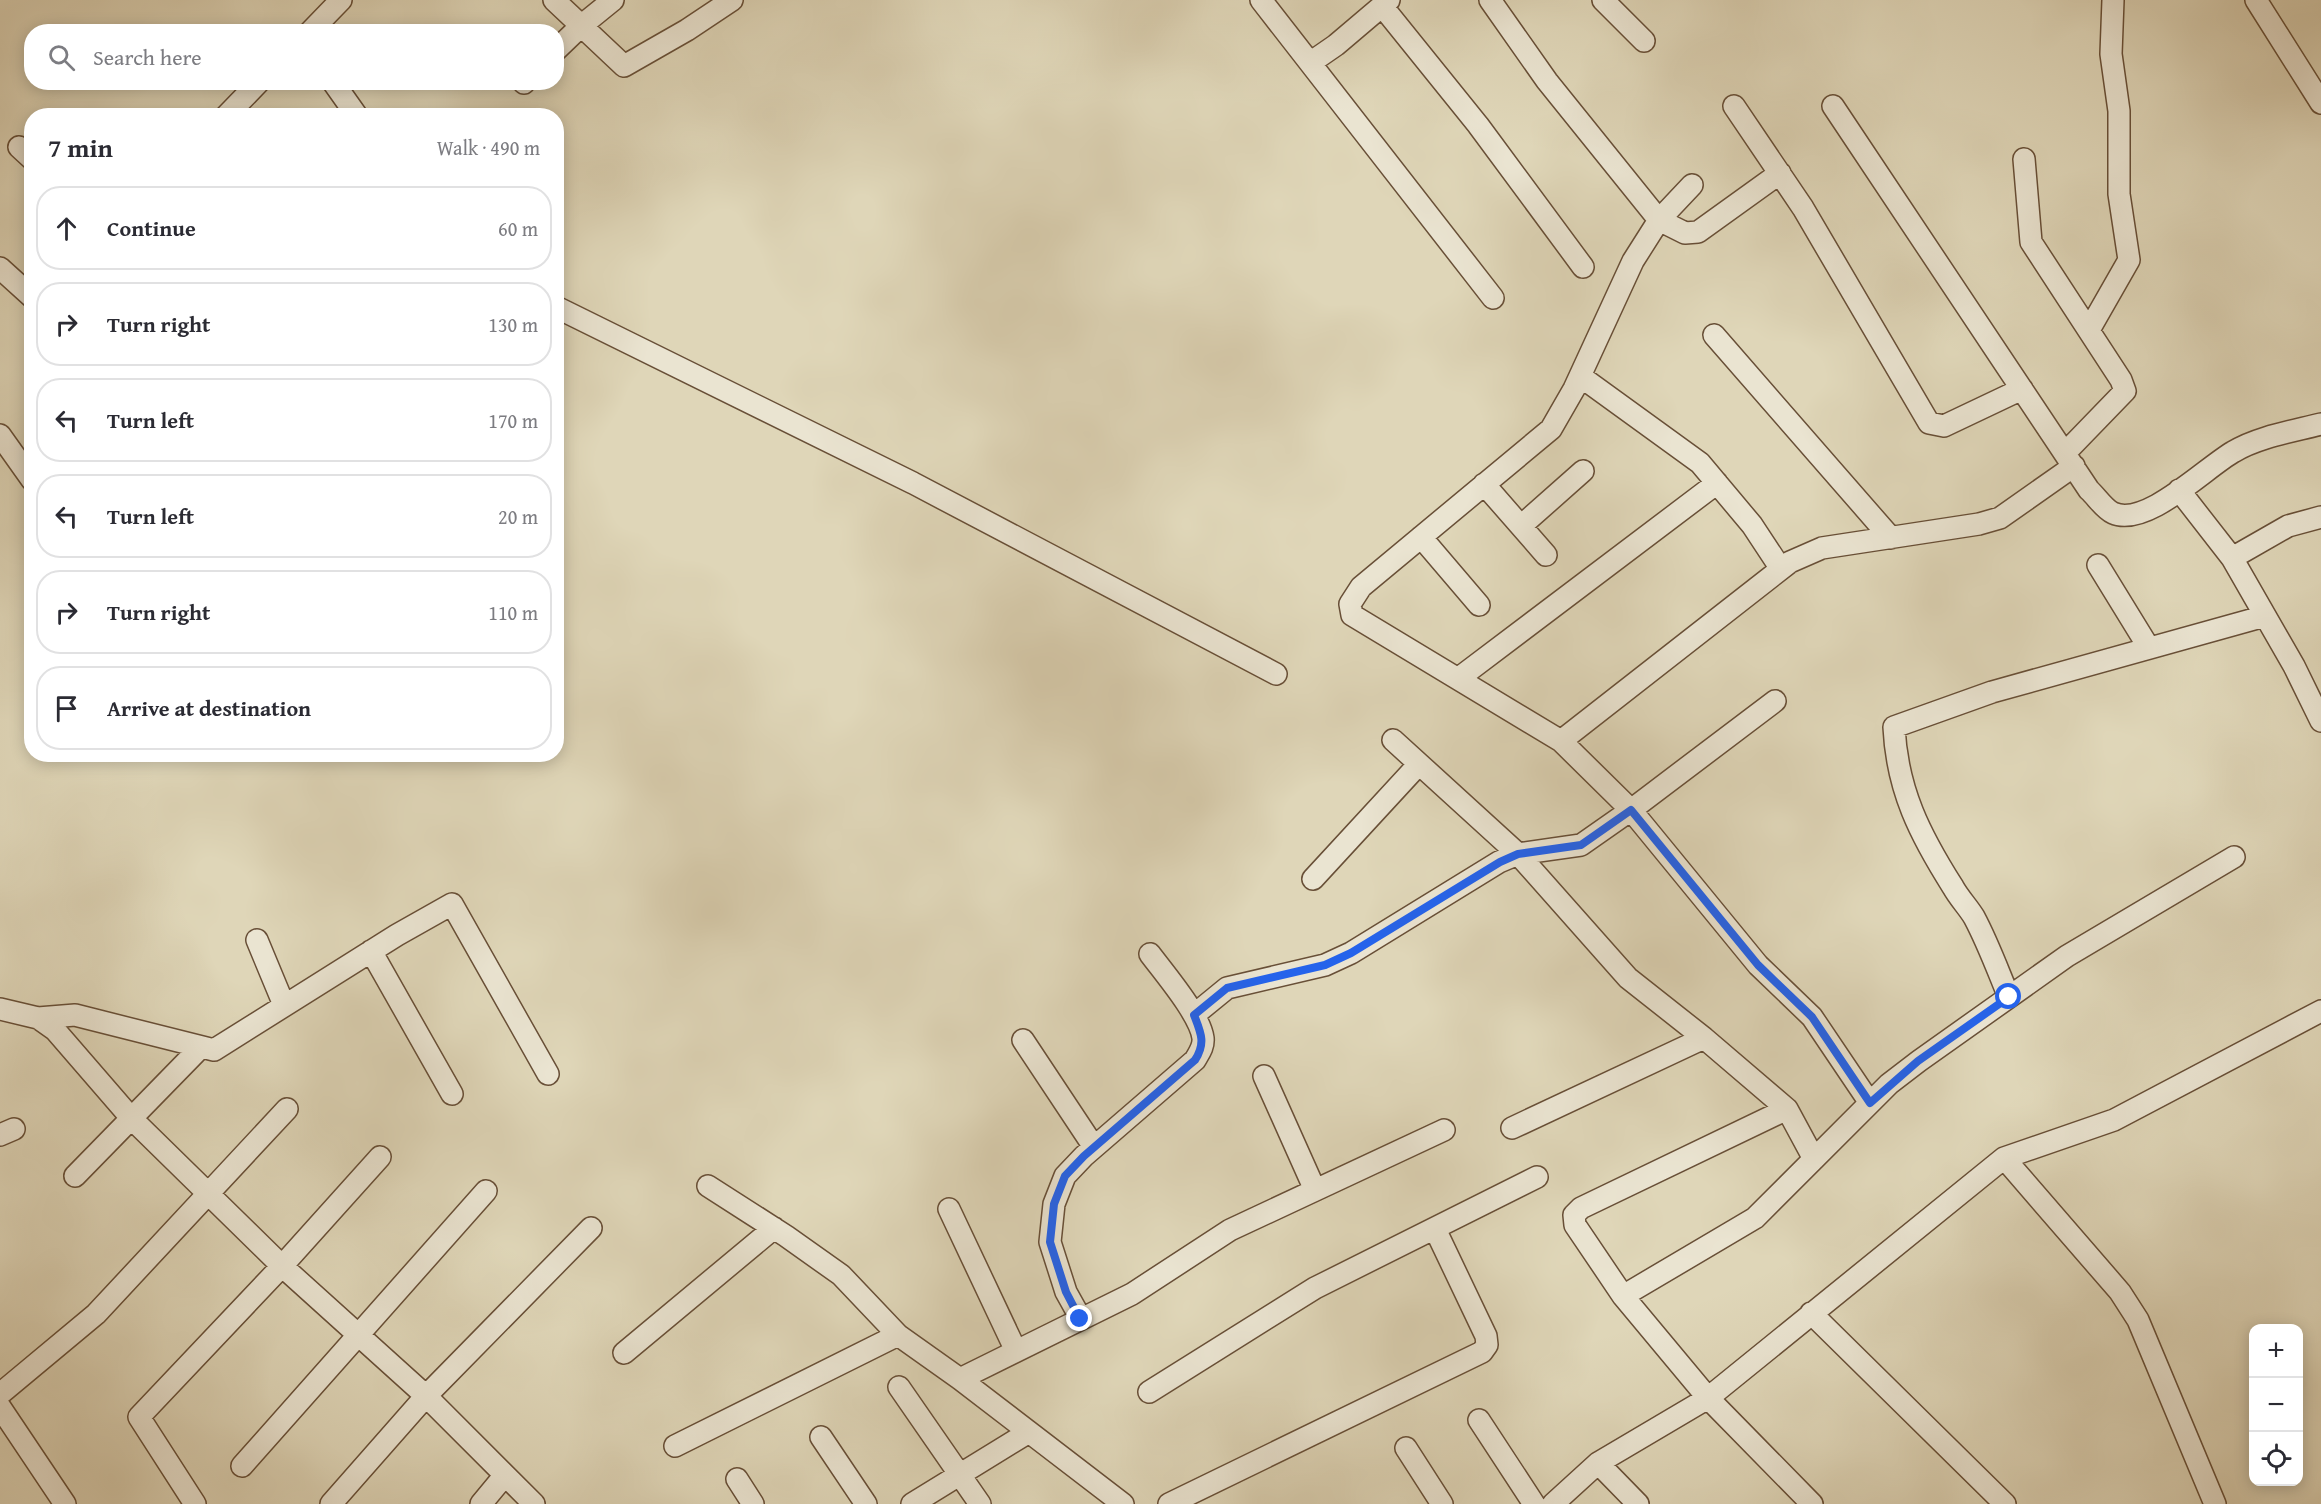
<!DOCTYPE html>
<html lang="en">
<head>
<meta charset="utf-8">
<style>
  :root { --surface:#fff; --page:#f7f7f7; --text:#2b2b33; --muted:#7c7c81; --line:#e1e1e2 }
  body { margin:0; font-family:"Gentium Book Plus",serif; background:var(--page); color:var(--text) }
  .controls { position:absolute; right:18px; bottom:18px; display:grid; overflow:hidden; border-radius:12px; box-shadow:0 3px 15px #0003 }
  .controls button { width:54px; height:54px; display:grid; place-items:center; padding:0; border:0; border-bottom:2px solid var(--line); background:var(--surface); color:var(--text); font:30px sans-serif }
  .stop { position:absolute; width:18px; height:18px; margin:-14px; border:4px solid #2563eb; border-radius:50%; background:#fff }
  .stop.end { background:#2563eb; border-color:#fff; box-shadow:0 2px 6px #0008 }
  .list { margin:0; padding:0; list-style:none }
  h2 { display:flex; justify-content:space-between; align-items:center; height:78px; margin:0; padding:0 24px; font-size:26px }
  h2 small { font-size:20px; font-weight:400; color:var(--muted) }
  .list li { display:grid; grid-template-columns:39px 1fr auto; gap:18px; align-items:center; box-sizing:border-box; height:84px; margin:0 12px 12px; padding:0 12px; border:2px solid var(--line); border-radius:24px }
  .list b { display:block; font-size:22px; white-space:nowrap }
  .list em { font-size:20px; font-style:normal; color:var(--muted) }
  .icon { flex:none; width:33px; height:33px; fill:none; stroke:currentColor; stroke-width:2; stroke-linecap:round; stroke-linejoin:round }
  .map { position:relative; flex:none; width:2321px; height:1504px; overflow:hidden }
  .search { position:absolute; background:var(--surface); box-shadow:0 3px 15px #0003; left:24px; top:24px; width:540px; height:66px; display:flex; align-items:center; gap:15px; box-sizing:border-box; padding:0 21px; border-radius:24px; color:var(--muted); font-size:22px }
  .panel { position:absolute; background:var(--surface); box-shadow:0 3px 15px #0003; left:24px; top:108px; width:540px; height:654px; border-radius:24px }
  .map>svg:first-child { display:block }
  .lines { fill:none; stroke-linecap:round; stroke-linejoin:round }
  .minor-casing { stroke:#684f37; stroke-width:24 }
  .minor { stroke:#eae4d1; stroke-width:21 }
  .route { stroke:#2563eb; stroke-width:8 }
</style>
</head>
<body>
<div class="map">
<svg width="2321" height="1504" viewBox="0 0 2321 1504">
  <rect width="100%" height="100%" fill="#dfd6b8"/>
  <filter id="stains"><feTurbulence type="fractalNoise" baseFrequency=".00333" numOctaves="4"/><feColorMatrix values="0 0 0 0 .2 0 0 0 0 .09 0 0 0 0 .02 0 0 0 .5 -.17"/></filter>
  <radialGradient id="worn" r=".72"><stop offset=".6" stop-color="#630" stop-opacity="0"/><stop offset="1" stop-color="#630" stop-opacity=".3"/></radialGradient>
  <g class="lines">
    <!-- minor casing -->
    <g class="minor-casing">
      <path id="minor" d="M554,0L624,66L687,30L732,0
        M1261,0L1493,298
        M1490,0L1547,81L1659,220L1685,233L1698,232L1780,173
        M1603,0L1644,41
        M2256,0L2321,103
        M1382,6L1478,125L1583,267
        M310,32L341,0
        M556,50L581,26L613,0
        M1310,63L1336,45L1389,0
        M333,82L357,116
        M524,83V82
        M1734,106L1803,208L1929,423L1944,426L2022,389
        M1833,106L2089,490C2096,496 2104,509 2113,513C2146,528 2205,468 2233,452C2257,437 2294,431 2321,424
        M226,116L259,82
        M19,147L32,159
        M2024,159L2031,242L2121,380L2125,391L2065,453
        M1692,185L1659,220L1633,261L1574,389L1551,429L1361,587L1350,604L1352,615L1561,741L1631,810L1758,965L1812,1017L1870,1103
        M0,268L32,297
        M556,307L913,483L1276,674
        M2089,330L2129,260L2119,194V111L2111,54L2113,0
        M1714,335L1891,538
        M1580,376L1700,463L1752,525L1781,569
        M0,435L32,480
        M1484,484L1546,555
        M2179,490L2232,558L2294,666L2321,721
        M1521,526L1583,471
        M1421,537L1479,605
        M2232,558L2288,526L2321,517
        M2098,565L2149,648
        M1459,678L1717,483
        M1393,740L1518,854L1628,978L1704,1038L1787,1109L1814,1159
        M1561,741L1790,562L1822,548L1979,524L2000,518L2074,466
        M1313,879L1419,764
        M257,940L284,1005
        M371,951L452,1094
        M2009,997C1998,971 1988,943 1974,917C1968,907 1959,898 1953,887C1920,835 1897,790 1894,727L1992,692L2265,616
        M0,1009L38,1018L55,1030L132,1119L282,1266L426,1396L534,1504
        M1194,1015L1227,988L1325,965L1351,953L1499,862L1518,854L1581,845L1631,810L1775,701
        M38,1018L75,1015L214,1050L397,935L452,904L548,1074
        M1023,1040L1094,1147
        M1264,1076L1315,1190
        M1787,1109L1581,1208L1574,1215L1575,1225L1623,1296L1708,1398L1812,1504
        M1512,1128L1704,1038
        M0,1135L14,1129
        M2004,1158L2120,1292L2138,1320L2215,1504
        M75,1176L201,1047
        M708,1186L786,1236L841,1275L898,1335L960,1379L1123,1504
        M949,1209L1016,1351
        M1623,1296L1755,1218L1889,1084L1919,1061L2067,956L2234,857
        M1811,1313L2005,1504
        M1081,1319L1066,1292L1050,1242L1054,1204L1065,1176L1084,1156L1195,1060C1199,1053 1204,1047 1203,1038C1200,1015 1165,974 1150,954
        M624,1353L774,1228
        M960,1379L1132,1294L1230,1230L1444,1130
        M899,1387L980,1504
        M1149,1392L1315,1288L1537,1177
        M0,1394L96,1314L287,1109
        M0,1407L65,1504
        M1479,1420L1534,1504
        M821,1437L866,1504
        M675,1446L898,1335
        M1406,1448L1442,1504
        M1598,1463L1638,1504
        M242,1466L486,1191
        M737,1479L753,1504
        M195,1504L139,1417L282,1266L380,1157
        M331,1504L426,1396L591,1228
        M481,1504L505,1475
        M912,1504L1029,1432
        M1169,1504L1482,1352L1487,1345L1486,1336L1435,1229
        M1553,1504L1598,1463L1708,1398L2004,1158L2114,1120L2321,1011"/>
    </g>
    <!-- minor -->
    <use href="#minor" class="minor"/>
  </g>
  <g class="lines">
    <!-- route -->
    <path class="route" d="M1080,1319L1066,1292L1050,1242L1054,1204L1065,1176L1084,1156L1195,1060C1206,1043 1201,1033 1194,1015L1227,988L1325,965L1351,953L1500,862L1518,854L1581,845L1631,810L1758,965L1812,1017L1870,1103L1918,1061L2009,997"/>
  </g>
  <rect width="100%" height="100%" filter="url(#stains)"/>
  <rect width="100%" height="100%" fill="url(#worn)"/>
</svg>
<div class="controls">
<button>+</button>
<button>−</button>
<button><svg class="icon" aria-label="locate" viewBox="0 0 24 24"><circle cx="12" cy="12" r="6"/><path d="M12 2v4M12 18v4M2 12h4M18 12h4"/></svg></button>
</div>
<div class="stop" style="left:2009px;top:997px"></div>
<div class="stop end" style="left:1080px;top:1319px"></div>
<div class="search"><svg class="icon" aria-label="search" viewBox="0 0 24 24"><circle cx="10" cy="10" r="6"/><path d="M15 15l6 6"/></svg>Search here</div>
<section class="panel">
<h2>7 min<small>Walk · 490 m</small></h2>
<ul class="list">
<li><svg class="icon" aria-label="ahead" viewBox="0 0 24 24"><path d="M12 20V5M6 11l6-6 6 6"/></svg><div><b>Continue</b></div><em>60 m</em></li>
<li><svg class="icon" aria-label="right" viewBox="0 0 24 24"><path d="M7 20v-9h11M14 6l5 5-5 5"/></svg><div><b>Turn right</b></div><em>130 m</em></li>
<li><svg class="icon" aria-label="left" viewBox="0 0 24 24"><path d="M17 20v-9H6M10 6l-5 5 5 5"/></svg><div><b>Turn left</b></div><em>170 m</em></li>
<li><svg class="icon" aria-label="left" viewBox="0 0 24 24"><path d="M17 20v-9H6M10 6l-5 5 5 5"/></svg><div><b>Turn left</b></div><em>20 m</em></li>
<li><svg class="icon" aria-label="right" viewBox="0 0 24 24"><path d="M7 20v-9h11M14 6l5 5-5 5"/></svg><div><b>Turn right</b></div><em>110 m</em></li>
<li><svg class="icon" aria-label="arrive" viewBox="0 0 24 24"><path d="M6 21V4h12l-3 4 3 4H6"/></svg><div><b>Arrive at destination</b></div></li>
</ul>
</section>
</div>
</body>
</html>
